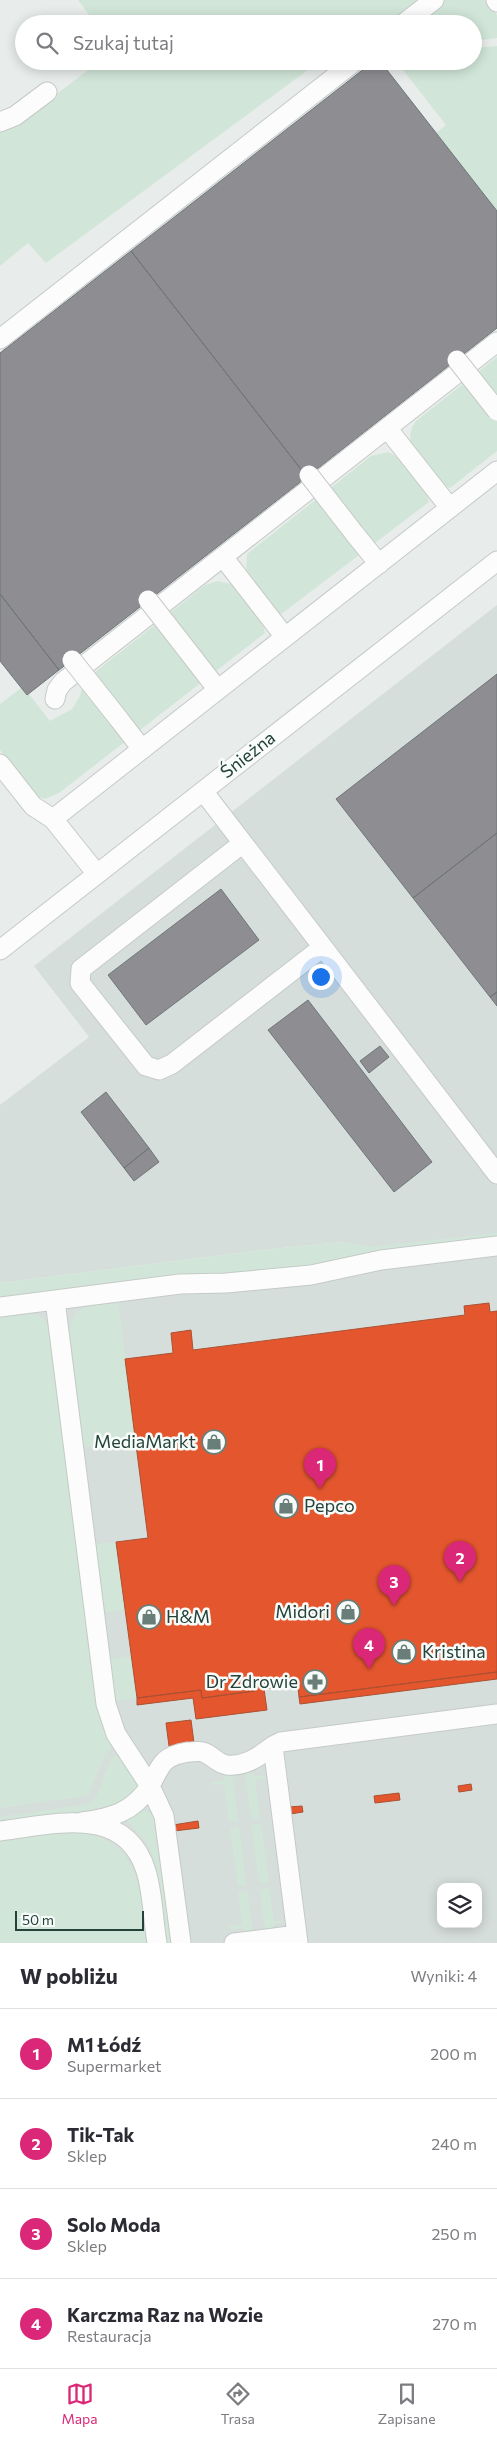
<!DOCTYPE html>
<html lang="pl">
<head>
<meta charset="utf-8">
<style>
  :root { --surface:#fff; --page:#f2f2f3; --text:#2b2b33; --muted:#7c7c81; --line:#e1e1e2; --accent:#db2777 }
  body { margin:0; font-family:Commissioner,sans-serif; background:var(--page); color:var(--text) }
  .controls { position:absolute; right:15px; bottom:15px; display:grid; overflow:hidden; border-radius:10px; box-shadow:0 2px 12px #0003 }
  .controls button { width:45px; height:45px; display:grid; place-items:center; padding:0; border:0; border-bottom:1px solid var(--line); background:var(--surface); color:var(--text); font:25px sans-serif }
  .scale { position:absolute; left:15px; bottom:12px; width:129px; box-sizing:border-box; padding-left:5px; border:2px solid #24423a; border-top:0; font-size:14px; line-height:18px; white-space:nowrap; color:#24423a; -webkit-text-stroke:4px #f7fbf9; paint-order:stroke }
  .you { position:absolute; left:320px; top:976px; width:18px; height:18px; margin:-12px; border:4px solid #fff; border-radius:50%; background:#1a73e8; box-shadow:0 0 0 8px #1a73e833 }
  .badge { display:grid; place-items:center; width:32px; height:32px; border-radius:50%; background:var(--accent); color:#fff; font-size:16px; font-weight:700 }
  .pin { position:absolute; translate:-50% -41px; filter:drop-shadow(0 1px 2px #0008) }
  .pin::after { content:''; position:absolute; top:26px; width:18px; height:15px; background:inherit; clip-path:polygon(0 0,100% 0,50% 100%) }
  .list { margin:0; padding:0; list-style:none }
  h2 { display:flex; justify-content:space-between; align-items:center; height:65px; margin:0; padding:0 20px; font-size:21px }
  h2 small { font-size:16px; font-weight:400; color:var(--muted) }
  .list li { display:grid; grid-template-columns:32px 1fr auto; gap:15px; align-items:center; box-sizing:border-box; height:90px; padding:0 20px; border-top:1px solid var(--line) }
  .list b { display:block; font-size:19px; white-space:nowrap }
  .list p { margin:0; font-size:16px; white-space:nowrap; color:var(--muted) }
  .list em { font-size:16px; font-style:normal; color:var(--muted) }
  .icon { flex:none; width:28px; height:28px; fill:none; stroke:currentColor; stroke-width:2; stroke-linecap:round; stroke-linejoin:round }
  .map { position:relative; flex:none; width:497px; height:1943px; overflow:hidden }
  .search { position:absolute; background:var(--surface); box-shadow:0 2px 12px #0003; left:15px; right:15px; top:15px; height:55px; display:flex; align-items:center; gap:12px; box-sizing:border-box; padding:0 18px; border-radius:28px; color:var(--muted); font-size:19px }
  .sheet { height:425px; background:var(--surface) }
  nav { display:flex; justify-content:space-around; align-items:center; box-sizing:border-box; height:70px; border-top:1px solid var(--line); background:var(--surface); font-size:14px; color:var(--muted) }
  nav a { display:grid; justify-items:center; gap:2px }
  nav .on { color:var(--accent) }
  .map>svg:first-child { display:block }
  .built { fill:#d6dedb; fill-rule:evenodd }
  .green { fill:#d1e6d8 }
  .shops { fill:#e4572e; stroke:#aa5132 }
  .industry { fill:#8d8d92; stroke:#6e7678 }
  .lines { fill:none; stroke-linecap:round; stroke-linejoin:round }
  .minor-casing { stroke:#c5cac8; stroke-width:21 }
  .minor { stroke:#fcfcfc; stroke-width:19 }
  .minor-bridge-casing { stroke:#c5cac8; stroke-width:21; stroke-linecap:butt }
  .minor-bridge { stroke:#fcfcfc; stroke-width:19 }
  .labels { text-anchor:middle; stroke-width:5; stroke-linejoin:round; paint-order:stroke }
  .street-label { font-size:18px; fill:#24423a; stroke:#f7fbf9 }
  .poi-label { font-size:18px; fill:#24423a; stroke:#f7fbf9; text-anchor:end }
</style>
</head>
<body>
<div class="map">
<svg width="497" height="1943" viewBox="0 0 497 1943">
  <rect width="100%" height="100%" fill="#e8edeb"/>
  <!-- built -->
  <path class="built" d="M497,605V1943H0V1292L367,1247L343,1242L261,1250L0,1283V1105L89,1037L34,966ZM441,1887H478V1924H441Z"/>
  <!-- green -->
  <path class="green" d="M78,0H424L394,24H96Z
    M443,0H485L497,15V38L473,41V24H413Z
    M497,46V211L436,133L446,125L396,61H473V48Z
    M100,61H320L46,263L28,243L0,266V129L21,121Z
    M497,357V402H482L497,421V451L450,488L441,484L411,445C409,436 410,429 416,421Z
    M388,452C402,457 427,488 429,502L280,615L275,611L246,572L247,554L371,456Z
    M218,581L231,584L237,588L263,624L265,633L59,793L45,799L34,795L0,750V704L21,688L26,695L29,694L50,721L72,709L80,696L82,688L94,673L205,585Z
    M497,1233V1237L379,1251L310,1266L225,1274L179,1275L0,1297V1283L261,1250L343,1242L370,1247Z
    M118,1301L136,1441L84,1447L70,1333C71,1304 95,1303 118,1301Z
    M27,1312L43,1318L52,1333L95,1698L100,1720L112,1747L105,1754L89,1793L86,1796L0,1808V1315Z
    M116,1542L125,1610L103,1613L95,1544Z
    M131,1656L137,1698L114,1701L109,1659Z
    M116,1755L136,1778L139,1788L117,1807L0,1822V1817L89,1804C105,1792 102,1767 116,1755Z
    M245,1772H252L255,1776L268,1775V1778L255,1780L260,1818L251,1819Z
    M232,1774L238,1821L229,1822L224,1784L211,1785V1783L224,1780L226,1775Z
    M144,1810L151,1813L155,1820L171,1943H166L153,1857L145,1840L125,1819Z
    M261,1824L269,1882L259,1883L252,1825Z
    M239,1827L246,1885L238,1886L230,1828Z
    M75,1831C140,1839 141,1890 148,1943H0V1840Z
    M269,1888L274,1921H287L274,1924L272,1929L265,1930L260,1890Z
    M247,1891L253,1932H246L243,1928L231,1930L229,1926L242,1925L238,1892Z"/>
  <!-- shops -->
  <path class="shops" d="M489,1303L490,1312L497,1311V1672L299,1697L297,1678L254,1683L255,1691L202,1698L201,1690L137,1698L116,1542L148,1538L125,1359L173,1353L171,1333L191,1330L193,1350L465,1315L464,1306Z
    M497,1672V1679L300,1704L299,1697Z
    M297,1678V1685L264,1689L267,1710L196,1719L193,1698L137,1705V1698L201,1690L202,1698L255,1691L254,1683Z
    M191,1720L194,1743L169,1746L166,1723Z
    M471,1784L472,1790L459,1792L458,1786Z
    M399,1793L400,1800L375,1803L374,1796Z
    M302,1806L303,1812L290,1814L289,1807Z
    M198,1821L199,1828L174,1831L173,1825Z"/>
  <!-- industry -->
  <path class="industry" d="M374,61H380L497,211V328L307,477L131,251Z
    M131,251L307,477L59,670L0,594V353Z
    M0,594L59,670L27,695L0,661Z
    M497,674V833L413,898L336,799Z
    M497,833V992L490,997L413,898Z
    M221,889L259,940L146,1025L108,975Z
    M497,992V1006L490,997Z
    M308,1000L432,1162L394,1192L268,1030Z
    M380,1046L389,1057L369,1073L360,1061Z
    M106,1092L149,1148L124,1168L81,1112Z
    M149,1148L159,1162L134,1181L124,1168Z"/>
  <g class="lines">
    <!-- minor casing -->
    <g class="minor-casing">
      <path id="minor" d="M496,0L497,2
        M403,24L434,0
        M0,122L15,116L47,92
        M0,339L355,61
        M387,428L450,508
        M354,533L379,564
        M223,557L285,637
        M194,659L218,690
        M55,699L57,690L63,682L497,342
        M118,718L142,749
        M0,764L33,806L53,819L97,874
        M203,791L497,1174
        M53,819L497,471
        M243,843L81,969L80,983L146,1066L159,1070L172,1064L323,947
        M0,950L497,561
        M55,1300L106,1704L116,1734L150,1786C133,1812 112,1818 82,1822
        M0,1307L180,1284L226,1283L311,1275L381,1260L497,1246
        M0,1831C52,1825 125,1803 146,1871C153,1894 153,1919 157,1943
        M181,1943L164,1816L150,1786C161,1765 162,1756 188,1752C193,1752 198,1751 203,1752C212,1755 218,1764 227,1765C246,1767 259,1756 273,1746
        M234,1943L297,1935
        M298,1943L273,1746L281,1742L497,1714"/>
    </g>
    <!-- minor -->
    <use href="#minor" class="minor"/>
    <!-- minor-bridge casing -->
    <g class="minor-bridge-casing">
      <path id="minor-bridge" d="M457,360L497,411
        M309,475L354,533
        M148,600L194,659
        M72,660L118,718"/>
    </g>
    <!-- minor-bridge -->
    <use href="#minor-bridge" class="minor-bridge"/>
  </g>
  <!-- icons -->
  <defs>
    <g id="shop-ring" transform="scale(1.25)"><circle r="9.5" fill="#f7fbf9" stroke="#697e78" stroke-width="1.5"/><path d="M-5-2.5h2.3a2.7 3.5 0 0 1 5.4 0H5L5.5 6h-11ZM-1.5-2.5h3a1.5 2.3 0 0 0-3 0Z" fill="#697e78"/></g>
    <g id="pharmacy-ring" transform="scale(1.25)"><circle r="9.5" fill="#f7fbf9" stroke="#697e78" stroke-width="1.5"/><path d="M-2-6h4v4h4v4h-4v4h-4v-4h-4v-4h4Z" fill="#697e78"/></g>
  </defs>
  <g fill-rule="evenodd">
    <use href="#shop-ring" x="214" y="1442"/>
    <use href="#shop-ring" x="286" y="1506"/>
    <use href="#shop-ring" x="348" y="1612"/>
    <use href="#shop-ring" x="149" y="1617"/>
    <use href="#shop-ring" x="404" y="1652"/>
    <use href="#pharmacy-ring" x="315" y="1682"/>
  </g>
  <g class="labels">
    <!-- street labels -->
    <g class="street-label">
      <text transform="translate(248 755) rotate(-38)" y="6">Śnieżna</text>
    </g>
    <!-- poi labels -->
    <g class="poi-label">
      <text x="196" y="1448">MediaMarkt</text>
      <text x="304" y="1512" text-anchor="start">Pepco</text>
      <text x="330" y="1618">Midori</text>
      <text x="166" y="1623" text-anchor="start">H&amp;M</text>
      <text x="422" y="1658" text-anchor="start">Kristina</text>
      <text x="298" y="1688">Dr Zdrowie</text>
    </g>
  </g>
</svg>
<div class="controls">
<button><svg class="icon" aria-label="layers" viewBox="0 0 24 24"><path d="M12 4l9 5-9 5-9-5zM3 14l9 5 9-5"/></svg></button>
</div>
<div class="scale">50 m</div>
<div class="you"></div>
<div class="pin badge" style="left:320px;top:1489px">1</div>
<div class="pin badge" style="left:460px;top:1582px">2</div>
<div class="pin badge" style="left:394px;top:1606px">3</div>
<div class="pin badge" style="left:369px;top:1669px">4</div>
<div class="search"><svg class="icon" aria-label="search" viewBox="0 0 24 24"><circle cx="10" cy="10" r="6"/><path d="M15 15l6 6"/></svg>Szukaj tutaj</div>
</div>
<section class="sheet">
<h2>W pobliżu<small>Wyniki: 4</small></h2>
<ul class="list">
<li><span class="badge">1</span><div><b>M1 Łódź</b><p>Supermarket</p></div><em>200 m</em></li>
<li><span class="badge">2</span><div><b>Tik-Tak</b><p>Sklep</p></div><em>240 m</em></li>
<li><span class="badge">3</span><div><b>Solo Moda</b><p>Sklep</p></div><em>250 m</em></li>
<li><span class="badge">4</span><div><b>Karczma Raz na Wozie</b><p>Restauracja</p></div><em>270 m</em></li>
</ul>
</section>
<nav>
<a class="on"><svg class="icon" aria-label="map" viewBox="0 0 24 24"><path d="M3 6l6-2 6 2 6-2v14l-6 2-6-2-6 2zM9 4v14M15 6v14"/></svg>Mapa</a>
<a><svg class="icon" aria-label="directions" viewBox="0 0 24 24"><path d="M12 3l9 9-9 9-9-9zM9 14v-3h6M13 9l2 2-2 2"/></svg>Trasa</a>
<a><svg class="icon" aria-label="saved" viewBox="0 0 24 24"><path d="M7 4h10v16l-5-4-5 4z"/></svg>Zapisane</a>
</nav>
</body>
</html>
